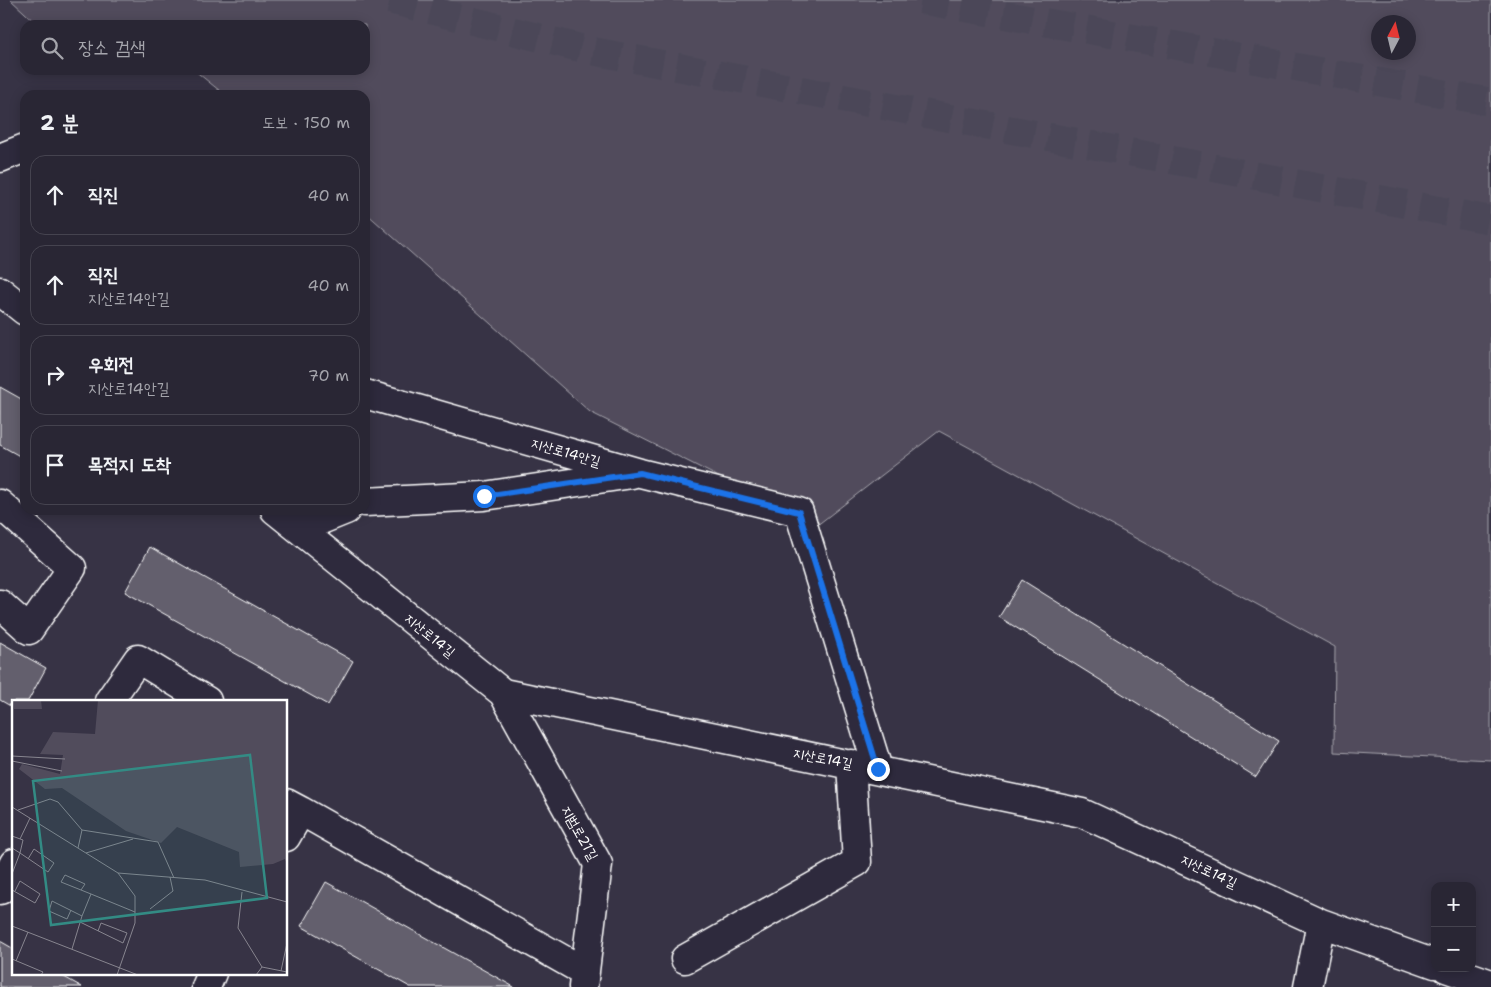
<!DOCTYPE html>
<html lang="ko">
<head>
<meta charset="utf-8">
<style>
  :root { --surface:#292634; --page:#353240; --text:#f1f3f6; --muted:#a5a5ac; --line:#45434f }
  body { margin:0; font-family:"Shantell Sans","Poor Story",sans-serif; background:var(--page); color:var(--text) }
  .controls { position:absolute; right:15px; bottom:15px; display:grid; overflow:hidden; border-radius:10px; box-shadow:0 2px 12px #0003 }
  .controls button { width:45px; height:45px; display:grid; place-items:center; padding:0; border:0; border-bottom:1px solid var(--line); background:var(--surface); color:var(--text); font:25px sans-serif }
  .compass { position:absolute; left:1371px; top:15px; width:45px; height:45px; border-radius:50%; background:var(--surface); box-shadow:0 2px 12px #0003; rotate:7deg }
  .stop { position:absolute; width:15px; height:15px; margin:-11px; border:4px solid #1a73e8; border-radius:50%; background:#fff }
  .stop.end { background:#1a73e8; border-color:#fff; box-shadow:0 1px 5px #0008 }
  .list { margin:0; padding:0; list-style:none }
  h2 { display:flex; justify-content:space-between; align-items:center; height:65px; margin:0; padding:0 20px; font-size:21px }
  h2 small { font-size:16px; font-weight:400; color:var(--muted) }
  .list li { display:grid; grid-template-columns:32px 1fr auto; gap:15px; align-items:center; box-sizing:border-box; height:80px; margin:0 10px 10px; padding:0 10px; border:1px solid var(--line); border-radius:15px }
  .list b { display:block; font-size:19px; white-space:nowrap }
  .list p { margin:0; font-size:16px; white-space:nowrap; color:var(--muted) }
  .list em { font-size:16px; font-style:normal; color:var(--muted) }
  .icon { flex:none; width:28px; height:28px; fill:none; stroke:currentColor; stroke-width:2; stroke-linecap:round; stroke-linejoin:round }
  .map { position:relative; flex:none; width:1491px; height:987px; overflow:hidden }
  .search { position:absolute; background:var(--surface); box-shadow:0 2px 12px #0003; left:20px; top:20px; width:350px; height:55px; display:flex; align-items:center; gap:12px; box-sizing:border-box; padding:0 18px; border-radius:15px; color:var(--muted); font-size:19px }
  .panel { position:absolute; background:var(--surface); box-shadow:0 2px 12px #0003; left:20px; top:90px; width:350px; height:425px; border-radius:15px }
  .map>svg:first-child { display:block }
  .green { fill:#514c5c; stroke:#a8a6ae; fill-rule:evenodd }
  .building { fill:#635f6d; stroke:#fff }
  .lines { fill:none; stroke-linecap:round; stroke-linejoin:round }
  .major-tunnel { stroke:#4b4758; stroke-width:28; stroke-dasharray:28 14; stroke-linecap:butt }
  .minor-casing { stroke:#fff; stroke-width:31 }
  .minor { stroke:#2f2a3d; stroke-width:28 }
  .route { stroke:#1a73e8; stroke-width:6 }
  .labels { text-anchor:middle; stroke-width:5; stroke-linejoin:round; paint-order:stroke }
  .street-label { font-size:14px; fill:#fff; stroke:#2f2a3d }
  .inset-road { fill:none; stroke:#87858f; stroke-width:1 }
  .view { fill:#338b84; fill-opacity:0.15; stroke:#338b84; stroke-width:2.5 }
  .inset-edge { fill:none; stroke:#fff; stroke-width:2.5 }
</style>
</head>
<body>
<div class="map">
<svg width="1491" height="987" viewBox="0 0 1491 987">
  <rect width="100%" height="100%" fill="#373345"/>
  <filter id="ink" filterUnits="userSpaceOnUse"><feTurbulence type="fractalNoise" baseFrequency=".02" numOctaves="2"/><feDisplacementMap in="SourceGraphic" scale="10" xChannelSelector="R" yChannelSelector="G"/><feConvolveMatrix kernelMatrix="1 2 1 2 8 2 1 2 1" color-interpolation-filters="sRGB"/></filter>
  <g filter="url(#ink)">
    <!-- green -->
    <path class="green" d="M11,0H1491V760L1334,752L1335,647L939,431L816,526L590,412L365,212V95H225L194,70H365V25H38ZM1378,22H1408V52H1378Z"/>
    <!-- building -->
    <path class="building" d="M0,387L25,401V459L0,445Z
      M150,547L353,661L328,705L125,592Z
      M1022,580L1279,741L1256,777L999,617Z
      M0,642L46,668L28,701H14V708L0,700Z
      M326,882L514,987H410L301,926Z
      M0,941L14,949V973H57L82,987H0Z"/>
    <g class="lines">
      <!-- major-tunnel -->
      <path class="major-tunnel" d="M390,0L592,51L1491,220
        M921,0L1491,102"/>
      <!-- minor casing -->
      <g class="minor-casing">
        <path id="minor" d="M0,158L25,148
          M0,291L25,311
          M365,394L640,473L799,512L878,769
          M365,502L484,496L632,474
          M0,504L72,568L29,630L0,604
          M275,510L503,693L1082,813L1321,923L1435,964
          M299,529L346,510
          M503,693L598,864L583,987
          M109,701L138,659L207,701
          M286,803L301,811L286,837
          M301,811L585,972
          M0,890L14,863
          M685,959L857,862L851,764
          M1446,968L1491,984
          M206,987L212,973
          M1308,987L1321,923"/>
      </g>
      <!-- minor -->
      <use href="#minor" class="minor"/>
    </g>
  </g>
  <g class="lines" filter="url(#ink)">
    <!-- route -->
    <path class="route" d="M484,496L640,473L799,512L878,769"/>
  </g>
  <g class="labels">
    <!-- street labels -->
    <g class="street-label">
      <text transform="translate(566 452) rotate(16)" y="5">지산로14안길</text>
      <text transform="translate(430 635) rotate(39)" y="5">지산로14길</text>
      <text transform="translate(823 758) rotate(11)" y="5">지산로14길</text>
      <text transform="translate(580 833) rotate(61)" y="5">지범로21길</text>
      <text transform="translate(1209 871) rotate(25)" y="5">지산로14길</text>
    </g>
  </g>
  <!-- overview -->
  <g transform="translate(12 700)">
    <rect width="275" height="275" fill="#373345"/>
    <path d="M1,0H29L30,9H2ZM86,0H275V164L273,159L261,164L228,167L227,152L165,127L149,143L114,131L50,88L33,89L7,69L10,64L48,74L51,55L28,54L41,32L83,34Z" fill="#514c5c"/>
    <path class="inset-road" d="M0,56L53,59M0,61L50,71M0,107L106,173L193,180L275,202M6,110L38,99L46,102L70,130L146,142L162,178M0,136L11,140L8,153L36,172L42,163L22,149L16,159M8,139L18,118M0,148L8,153L0,174M66,148L70,130M74,153L121,139M0,190L23,203L28,194L8,181L3,191M69,190L73,184L53,175L49,182L79,194L70,216M230,192L226,228L250,267M79,194L123,212M138,209L161,191L158,177M59,210L55,219L37,211L40,201L70,216L60,249M68,222L111,243L115,233L89,223L86,231M0,226L126,275M0,259L31,272L29,275M4,261L16,232M269,271L275,243M105,275L123,223V196L106,173M244,275L250,267L275,272"/>
    <path class="view" d="M238,55L255,198L39,225L21,81Z"/>
    <rect width="275" height="275" class="inset-edge"/>
  </g>
</svg>
<div class="controls">
<button>+</button>
<button>−</button>
</div>
<svg class="compass" viewBox="-18 -18 36 36"><path d="M0-13l5 13h-10z" fill="#e53935"/><path d="M0 13l5-13h-10z" fill="#a5a5ac"/></svg>
<div class="stop" style="left:484px;top:496px"></div>
<div class="stop end" style="left:878px;top:769px"></div>
<div class="search"><svg class="icon" aria-label="search" viewBox="0 0 24 24"><circle cx="10" cy="10" r="6"/><path d="M15 15l6 6"/></svg>장소 검색</div>
<section class="panel">
<h2>2 분<small>도보 · 150 m</small></h2>
<ul class="list">
<li><svg class="icon" aria-label="ahead" viewBox="0 0 24 24"><path d="M12 20V5M6 11l6-6 6 6"/></svg><div><b>직진</b></div><em>40 m</em></li>
<li><svg class="icon" aria-label="ahead" viewBox="0 0 24 24"><path d="M12 20V5M6 11l6-6 6 6"/></svg><div><b>직진</b><p>지산로14안길</p></div><em>40 m</em></li>
<li><svg class="icon" aria-label="right" viewBox="0 0 24 24"><path d="M7 20v-9h11M14 6l5 5-5 5"/></svg><div><b>우회전</b><p>지산로14안길</p></div><em>70 m</em></li>
<li><svg class="icon" aria-label="arrive" viewBox="0 0 24 24"><path d="M6 21V4h12l-3 4 3 4H6"/></svg><div><b>목적지 도착</b></div></li>
</ul>
</section>
</div>
</body>
</html>
